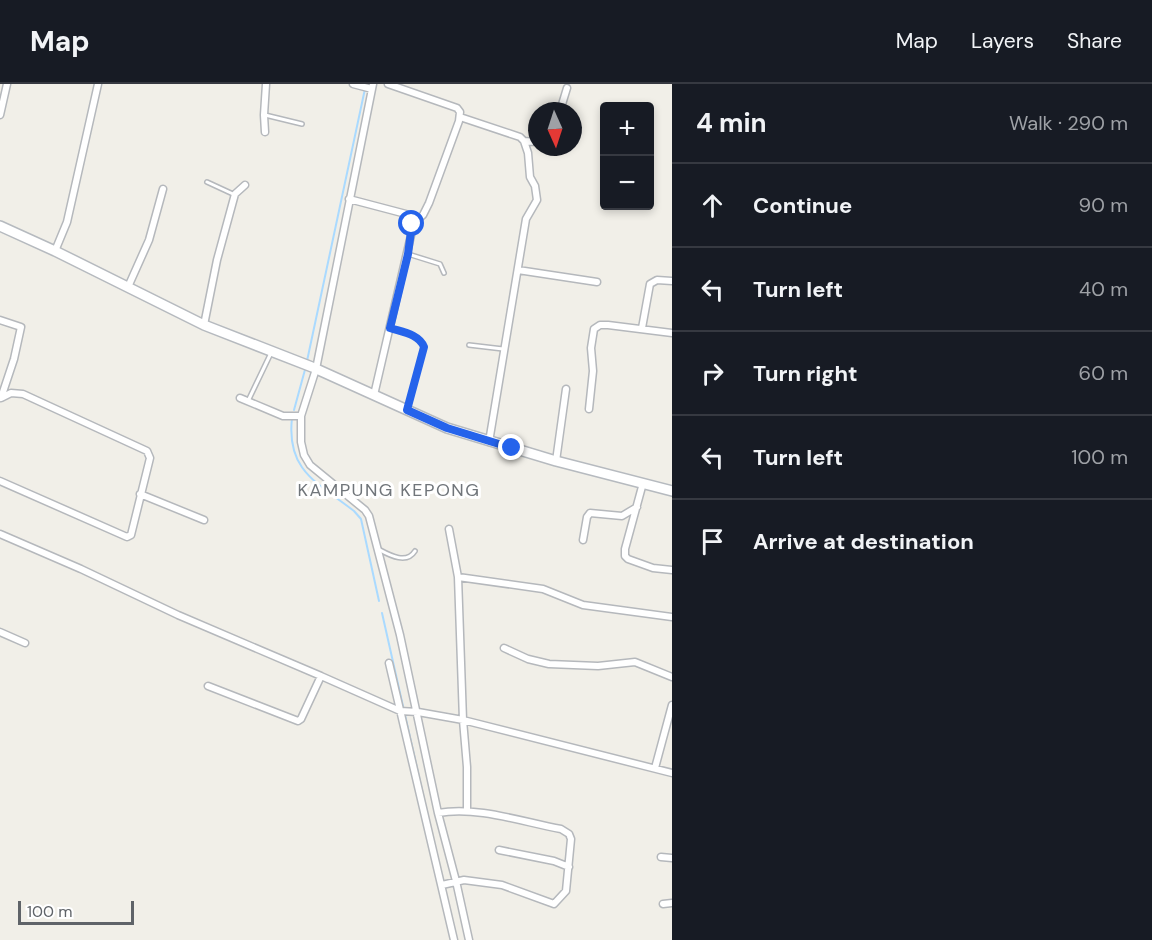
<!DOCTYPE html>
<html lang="en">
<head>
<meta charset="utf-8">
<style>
  :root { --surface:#171b24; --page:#20242c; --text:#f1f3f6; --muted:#9ea1a6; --line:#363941 }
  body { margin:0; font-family:"DM Sans",sans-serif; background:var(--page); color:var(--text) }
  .controls { position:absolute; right:18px; top:18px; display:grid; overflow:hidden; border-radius:6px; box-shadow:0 3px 9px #0003 }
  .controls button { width:54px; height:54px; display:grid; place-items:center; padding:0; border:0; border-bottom:2px solid var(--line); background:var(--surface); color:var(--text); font:30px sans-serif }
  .compass { position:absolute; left:528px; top:18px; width:54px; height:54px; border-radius:50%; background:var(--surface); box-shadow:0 3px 9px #0003; rotate:177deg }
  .scale { position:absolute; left:18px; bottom:15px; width:116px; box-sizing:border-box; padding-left:6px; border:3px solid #5f6368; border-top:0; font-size:16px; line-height:21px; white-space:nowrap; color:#5f6368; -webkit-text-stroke:4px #fff; paint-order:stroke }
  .stop { position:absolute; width:18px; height:18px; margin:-14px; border:4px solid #2563eb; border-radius:50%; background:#fff }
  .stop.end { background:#2563eb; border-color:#fff; box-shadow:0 2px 6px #0008 }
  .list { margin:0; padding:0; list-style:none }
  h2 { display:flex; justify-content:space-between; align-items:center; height:78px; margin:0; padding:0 24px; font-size:26px }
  h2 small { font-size:20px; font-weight:400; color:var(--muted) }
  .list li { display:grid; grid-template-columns:39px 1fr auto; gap:18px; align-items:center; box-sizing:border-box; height:84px; padding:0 24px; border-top:2px solid var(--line) }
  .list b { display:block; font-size:22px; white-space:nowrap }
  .list em { font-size:20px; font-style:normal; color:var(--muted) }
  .icon { flex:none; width:33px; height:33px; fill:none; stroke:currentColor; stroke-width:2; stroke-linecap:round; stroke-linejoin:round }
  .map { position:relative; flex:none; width:672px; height:856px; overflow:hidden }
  header { display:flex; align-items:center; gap:36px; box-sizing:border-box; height:84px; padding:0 30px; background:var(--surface); border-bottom:2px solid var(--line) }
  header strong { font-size:28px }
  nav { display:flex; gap:33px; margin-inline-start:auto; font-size:21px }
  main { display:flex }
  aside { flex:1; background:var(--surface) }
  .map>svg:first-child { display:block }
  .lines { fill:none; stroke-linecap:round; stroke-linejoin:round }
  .stream { stroke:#aadaff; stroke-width:2 }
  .service-casing { stroke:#b5b8bc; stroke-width:6 }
  .minor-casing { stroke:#b5b8bc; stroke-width:9 }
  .secondary-casing { stroke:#b6babf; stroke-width:12 }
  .service { stroke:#fff; stroke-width:3 }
  .minor { stroke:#fff; stroke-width:6 }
  .secondary { stroke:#fff; stroke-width:9 }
  .route { stroke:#2563eb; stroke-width:8 }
  .labels { text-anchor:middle; stroke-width:6; stroke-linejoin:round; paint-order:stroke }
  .neighbourhood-label { font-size:18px; letter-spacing:1.5px; fill:#70757a; stroke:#fff }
</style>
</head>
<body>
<header>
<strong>Map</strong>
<nav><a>Map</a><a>Layers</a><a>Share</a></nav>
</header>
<main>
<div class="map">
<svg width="672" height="856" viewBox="0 0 672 856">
  <rect width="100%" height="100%" fill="#f1efe8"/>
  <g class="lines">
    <!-- stream -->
    <path class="stream" d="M307,277L366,0
      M294,326L306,282
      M292,334C286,387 318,399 354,427L361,435L379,517
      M382,529L430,742"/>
    <!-- service casing -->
    <g class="service-casing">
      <path id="service" d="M265,31L302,40
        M207,98L233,110
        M408,170L440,180L444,189
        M390,244C402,248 418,250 424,263L408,324
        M469,261L503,265
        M248,317L271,269
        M380,466C391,472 407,480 415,467"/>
    </g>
    <!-- minor casing -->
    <g class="minor-casing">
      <path id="minor" d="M353,0L372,5
        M373,0L316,285L301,332V358L304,371L310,381L365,426L369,432L400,551L438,729L456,797L469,856
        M388,0L457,24L460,28L459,37L429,119L423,131L412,140
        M560,27L567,4
        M0,31L7,0
        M460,33L520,53L524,57L528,69L530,93L535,102L537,116L526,135L489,358
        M265,48L264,31L266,0
        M524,57L537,58
        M349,115L406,130L412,140V147L374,311
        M55,167L67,138L98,0
        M518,186L597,198
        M128,203L149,156L163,105
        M0,236L21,243L14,275L1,314
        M204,241L217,176L235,110L245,101
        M642,244L650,200L657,196L672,197
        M240,314L283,332H301
        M589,325L593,287L591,264L594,245L600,241H608L672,249
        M556,377L566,305
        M0,397L127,453L131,451L150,374L147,367L23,310L11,309L1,314
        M643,399L625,465V472L628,475L653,484L672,486
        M140,410L204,436
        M449,445L458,493
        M0,450L81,485L178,531L321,592
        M583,456L587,433L590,429L622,432L637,423
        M0,548L25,559
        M504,564L528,575L549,580L598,582L635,578L672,593
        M389,579L454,856
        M208,602L298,637L301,635L321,592L400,627L418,628L463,636L672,689
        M655,684L672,621
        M467,727V683L463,636L458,493L543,505L583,521L672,533
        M438,729C478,722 522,738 561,745L569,750L571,755L566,807L554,820L502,801L464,796L442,801
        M499,766L554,777L569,783
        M661,773L672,774
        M663,820L672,819"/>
    </g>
    <!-- secondary casing -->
    <g class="secondary-casing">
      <path id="secondary" d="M0,142L55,167L204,241L312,283L447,344L556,377L672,407"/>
    </g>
    <!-- service -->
    <use href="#service" class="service"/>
    <!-- minor -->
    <use href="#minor" class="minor"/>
    <!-- secondary -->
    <use href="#secondary" class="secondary"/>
  </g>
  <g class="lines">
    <!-- route -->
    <path class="route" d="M412,140L408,170L390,244C402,248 419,250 424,263L407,326L447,344L512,364"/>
  </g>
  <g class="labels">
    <!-- neighbourhood labels -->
    <g class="neighbourhood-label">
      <text x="389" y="412">KAMPUNG KEPONG</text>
    </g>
  </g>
</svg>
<div class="controls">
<button>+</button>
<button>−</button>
</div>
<svg class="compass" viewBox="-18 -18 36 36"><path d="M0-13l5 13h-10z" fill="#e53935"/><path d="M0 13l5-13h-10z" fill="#9ea1a6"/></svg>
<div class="scale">100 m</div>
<div class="stop" style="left:412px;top:140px"></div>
<div class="stop end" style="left:512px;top:364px"></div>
</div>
<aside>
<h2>4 min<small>Walk · 290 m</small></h2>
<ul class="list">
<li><svg class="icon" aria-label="ahead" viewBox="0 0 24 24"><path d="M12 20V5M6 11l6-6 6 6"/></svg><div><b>Continue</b></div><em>90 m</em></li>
<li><svg class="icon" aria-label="left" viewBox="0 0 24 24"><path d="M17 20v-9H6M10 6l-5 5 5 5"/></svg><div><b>Turn left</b></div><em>40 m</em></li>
<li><svg class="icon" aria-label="right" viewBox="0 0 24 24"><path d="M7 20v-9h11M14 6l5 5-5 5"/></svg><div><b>Turn right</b></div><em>60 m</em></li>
<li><svg class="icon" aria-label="left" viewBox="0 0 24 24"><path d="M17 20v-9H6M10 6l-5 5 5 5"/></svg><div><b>Turn left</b></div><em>100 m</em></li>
<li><svg class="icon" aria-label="arrive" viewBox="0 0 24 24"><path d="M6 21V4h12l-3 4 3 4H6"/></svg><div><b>Arrive at destination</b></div></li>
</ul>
</aside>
</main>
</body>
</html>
